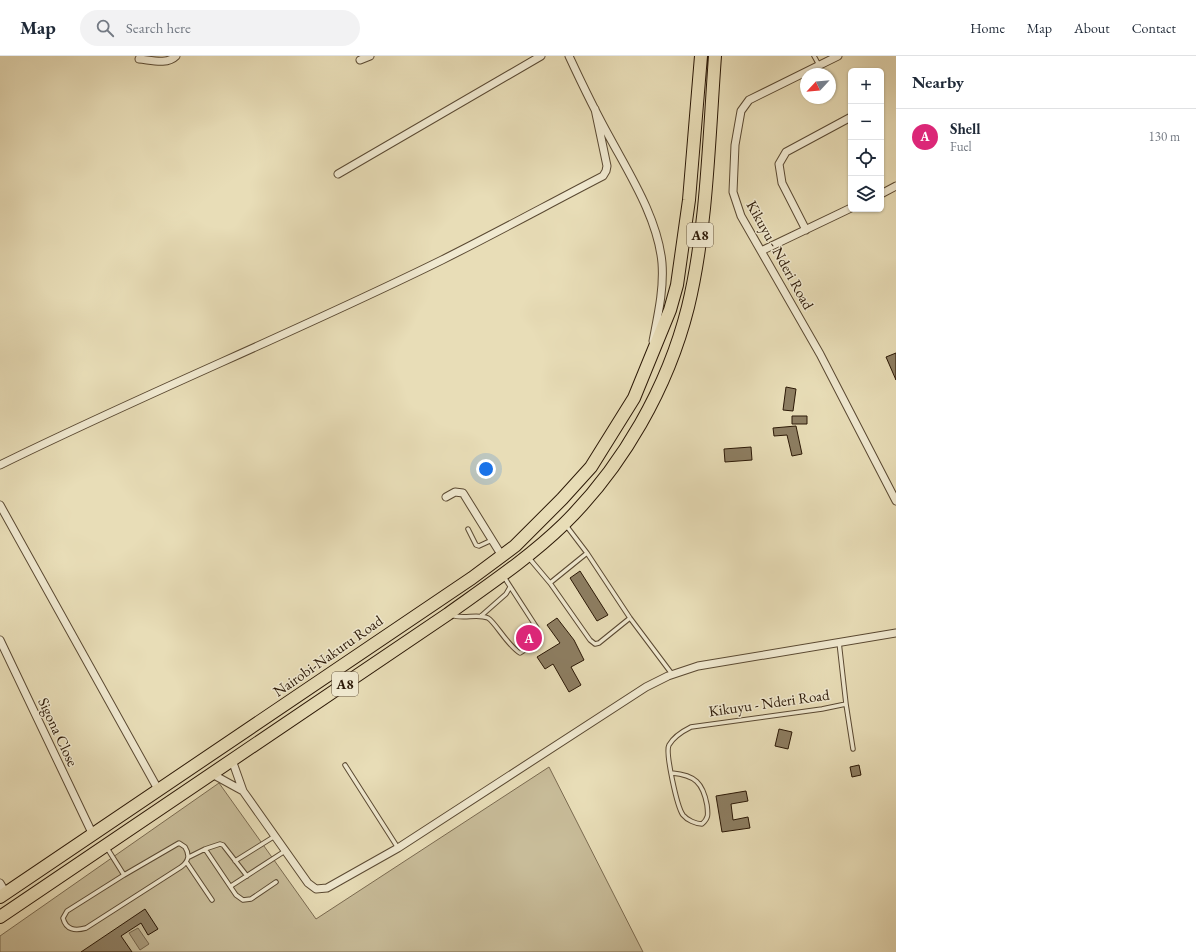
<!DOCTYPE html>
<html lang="en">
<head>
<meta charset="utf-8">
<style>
  :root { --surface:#fff; --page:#f2f2f3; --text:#1f2937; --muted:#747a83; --line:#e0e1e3; --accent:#db2777 }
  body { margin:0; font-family:"EB Garamond",serif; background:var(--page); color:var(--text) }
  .controls { position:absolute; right:12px; top:12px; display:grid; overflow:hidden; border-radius:6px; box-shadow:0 1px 3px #0004 }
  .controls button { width:36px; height:36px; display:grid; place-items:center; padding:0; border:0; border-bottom:1px solid var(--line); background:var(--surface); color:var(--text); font:20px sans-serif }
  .compass { position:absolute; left:800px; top:12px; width:36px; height:36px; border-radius:50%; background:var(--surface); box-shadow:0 1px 3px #0004; rotate:244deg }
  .you { position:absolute; left:486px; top:413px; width:14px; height:14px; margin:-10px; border:3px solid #fff; border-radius:50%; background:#1a73e8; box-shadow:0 0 0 6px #1a73e833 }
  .badge { display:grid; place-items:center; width:26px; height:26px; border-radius:50%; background:var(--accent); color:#fff; font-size:13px; font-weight:700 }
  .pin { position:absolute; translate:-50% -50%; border:2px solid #fff; box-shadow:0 1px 4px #0006 }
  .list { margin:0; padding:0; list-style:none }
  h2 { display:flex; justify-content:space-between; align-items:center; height:52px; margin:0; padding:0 16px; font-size:17px }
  h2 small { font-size:13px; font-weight:400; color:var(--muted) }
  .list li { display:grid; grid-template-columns:26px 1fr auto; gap:12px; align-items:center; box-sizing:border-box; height:56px; padding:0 16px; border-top:1px solid var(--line) }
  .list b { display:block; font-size:15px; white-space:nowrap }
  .list p { margin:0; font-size:13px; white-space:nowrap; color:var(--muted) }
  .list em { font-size:13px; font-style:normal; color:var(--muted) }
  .icon { flex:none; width:22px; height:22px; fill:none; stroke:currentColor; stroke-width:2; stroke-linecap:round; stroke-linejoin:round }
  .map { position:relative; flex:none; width:896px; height:896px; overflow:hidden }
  header { display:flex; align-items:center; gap:24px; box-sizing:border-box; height:56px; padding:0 20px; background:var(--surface); border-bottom:1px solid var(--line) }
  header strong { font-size:19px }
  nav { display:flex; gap:22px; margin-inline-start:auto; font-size:14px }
  .search { width:280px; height:36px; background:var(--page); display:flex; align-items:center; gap:10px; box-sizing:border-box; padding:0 14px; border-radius:22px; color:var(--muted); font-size:15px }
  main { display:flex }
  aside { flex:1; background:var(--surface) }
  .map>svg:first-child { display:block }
  .green { fill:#c8bc99; stroke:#7a6a50 }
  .water { fill:#a89a7b; stroke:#76664c }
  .building { fill:#8d7e62; stroke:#2b1806 }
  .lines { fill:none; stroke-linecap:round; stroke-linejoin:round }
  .service-casing { stroke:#5a4932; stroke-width:5.5 }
  .minor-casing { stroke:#5a4932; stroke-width:9 }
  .trunk-casing { stroke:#2b1806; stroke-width:14 }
  .service { stroke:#f0e9d0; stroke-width:3.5 }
  .minor { stroke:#f0e9d0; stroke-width:7 }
  .trunk { stroke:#e8ddb7; stroke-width:12 }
  .labels { text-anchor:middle; stroke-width:3; stroke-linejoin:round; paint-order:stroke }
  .shield { fill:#f0e9d0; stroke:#665743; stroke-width:1 }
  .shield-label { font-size:14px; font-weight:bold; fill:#2b1806 }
  .street-label { font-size:15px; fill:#2b1806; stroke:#f0e9d0 }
</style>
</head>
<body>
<header>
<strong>Map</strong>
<div class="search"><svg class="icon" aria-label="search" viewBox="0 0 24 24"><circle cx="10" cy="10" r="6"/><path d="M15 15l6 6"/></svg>Search here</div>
<nav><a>Home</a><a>Map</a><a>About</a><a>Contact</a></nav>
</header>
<main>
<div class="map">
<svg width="896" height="896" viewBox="0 0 896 896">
  <rect width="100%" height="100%" fill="#e8ddb7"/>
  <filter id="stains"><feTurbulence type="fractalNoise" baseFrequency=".005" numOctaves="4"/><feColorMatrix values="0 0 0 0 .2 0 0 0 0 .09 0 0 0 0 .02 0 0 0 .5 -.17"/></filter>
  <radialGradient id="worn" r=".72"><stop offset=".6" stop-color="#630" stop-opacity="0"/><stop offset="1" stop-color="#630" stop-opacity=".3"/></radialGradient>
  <!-- green -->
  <path class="green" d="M549,711L643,896H0V880L219,727L316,863Z"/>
  <!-- water -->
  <path class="water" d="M138,872L149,888L140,894L129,877Z"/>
  <!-- building -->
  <path class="building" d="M896,297V324L886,301Z
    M786,331L796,333L793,355L783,354Z
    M792,360H807V368H792Z
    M796,370L802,398L792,400L787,379L774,380L773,372Z
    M751,391L752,404L725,406L724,393Z
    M580,515L608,559L597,565L570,522Z
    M557,562L574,584L584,604L571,611L581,629L569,636L553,608L545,613L537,601L560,587L547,569Z
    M779,673L792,676L788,693L775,690Z
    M859,709L861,719L852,721L850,711Z
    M746,735L748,745L731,748L733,764L748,761L750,772L722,776L716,740Z
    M145,853L158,873L148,879L141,867L121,880L132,896H81Z"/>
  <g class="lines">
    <!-- service casing -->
    <g class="service-casing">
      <path id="service" d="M814,0L819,9
        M468,473L476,489L479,490L492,484
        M587,497L630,562L672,618
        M529,502L550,527L587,497L565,468
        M550,527L590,584L595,588L599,587L630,562
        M451,559C464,564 476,557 488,562C496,567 507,589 520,597L537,586L540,583L537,572L504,521
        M481,560L506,538L510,531
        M846,648L853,693
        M345,709L398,792
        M672,717C695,719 703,727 707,749C708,758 709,762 702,768C696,768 687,764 683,759C677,751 665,696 669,689C674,680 683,675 691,671L822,653L846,648L839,586
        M107,792L124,819L179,787L185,791C190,799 189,805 181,811L86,872C75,875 66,874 63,862L67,855L124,819
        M205,793L220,788L223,789L247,820
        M189,801L205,793L236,839L243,844L251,843L276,826
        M235,805L275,780
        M187,807L212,844
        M231,830L285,795"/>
    </g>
    <!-- minor casing -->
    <g class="minor-casing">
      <path id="minor" d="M569,0C582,28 595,55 610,82C630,119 658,163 662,207C664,233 658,259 653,285
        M838,0L749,44L741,55L735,89L733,136L741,160L820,298L896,445
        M139,3C151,4 167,9 176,0
        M360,4L370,0
        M338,118L541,0
        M881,138L896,130
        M806,174L782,127L779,108L786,96L851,61
        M761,195L851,152
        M0,409C146,337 296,276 442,204C496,177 549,148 603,120L606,115L607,110L595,53
        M446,441L455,436L463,437L502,500
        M0,449L159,735
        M0,584L93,779
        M232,704L243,735L308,827L316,833L327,832L398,792L646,631L668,620L698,610L896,577
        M212,718L243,735
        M0,827L6,837"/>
    </g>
    <!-- trunk casing -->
    <g class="trunk-casing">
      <path id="trunk" d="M0,841L472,522L515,490L562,443L591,411L634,342L670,254L677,229L689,144L701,0
        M0,861L448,558C487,530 529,502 564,468C623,410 668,331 688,251C707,173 709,81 715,0"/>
    </g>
    <!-- service -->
    <use href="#service" class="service"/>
    <!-- minor -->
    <use href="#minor" class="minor"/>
    <!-- trunk -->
    <use href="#trunk" class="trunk"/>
  </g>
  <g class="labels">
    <!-- shield labels -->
    <g class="shield">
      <rect x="687" y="167" width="26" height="24" rx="3"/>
      <rect x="332" y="616" width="26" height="24" rx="3"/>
    </g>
    <g class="shield-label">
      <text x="700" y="184">A8</text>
      <text x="345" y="633">A8</text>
    </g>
    <!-- street labels -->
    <g class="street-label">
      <text transform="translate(780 199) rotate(61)" y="5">Kikuyu - Nderi Road</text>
      <text transform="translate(328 600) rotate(-35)" y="5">Nairobi-Nakuru Road</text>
      <text transform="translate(769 647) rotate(-8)" y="5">Kikuyu - Nderi Road</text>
      <text transform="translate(58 676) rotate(65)" y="5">Sigona Close</text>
    </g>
  </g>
  <rect width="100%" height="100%" filter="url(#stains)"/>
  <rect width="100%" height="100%" fill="url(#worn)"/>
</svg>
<div class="controls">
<button>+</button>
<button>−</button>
<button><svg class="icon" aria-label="locate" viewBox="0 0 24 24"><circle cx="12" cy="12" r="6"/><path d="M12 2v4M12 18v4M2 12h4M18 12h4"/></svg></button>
<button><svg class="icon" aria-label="layers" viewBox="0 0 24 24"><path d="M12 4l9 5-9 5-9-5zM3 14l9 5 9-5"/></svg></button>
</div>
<svg class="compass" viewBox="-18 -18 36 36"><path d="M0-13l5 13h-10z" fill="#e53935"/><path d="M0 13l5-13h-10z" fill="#747a83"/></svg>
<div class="you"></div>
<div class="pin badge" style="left:529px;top:582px">A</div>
</div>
<aside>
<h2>Nearby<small></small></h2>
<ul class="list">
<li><span class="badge">A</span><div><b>Shell</b><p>Fuel</p></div><em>130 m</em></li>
</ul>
</aside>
</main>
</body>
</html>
